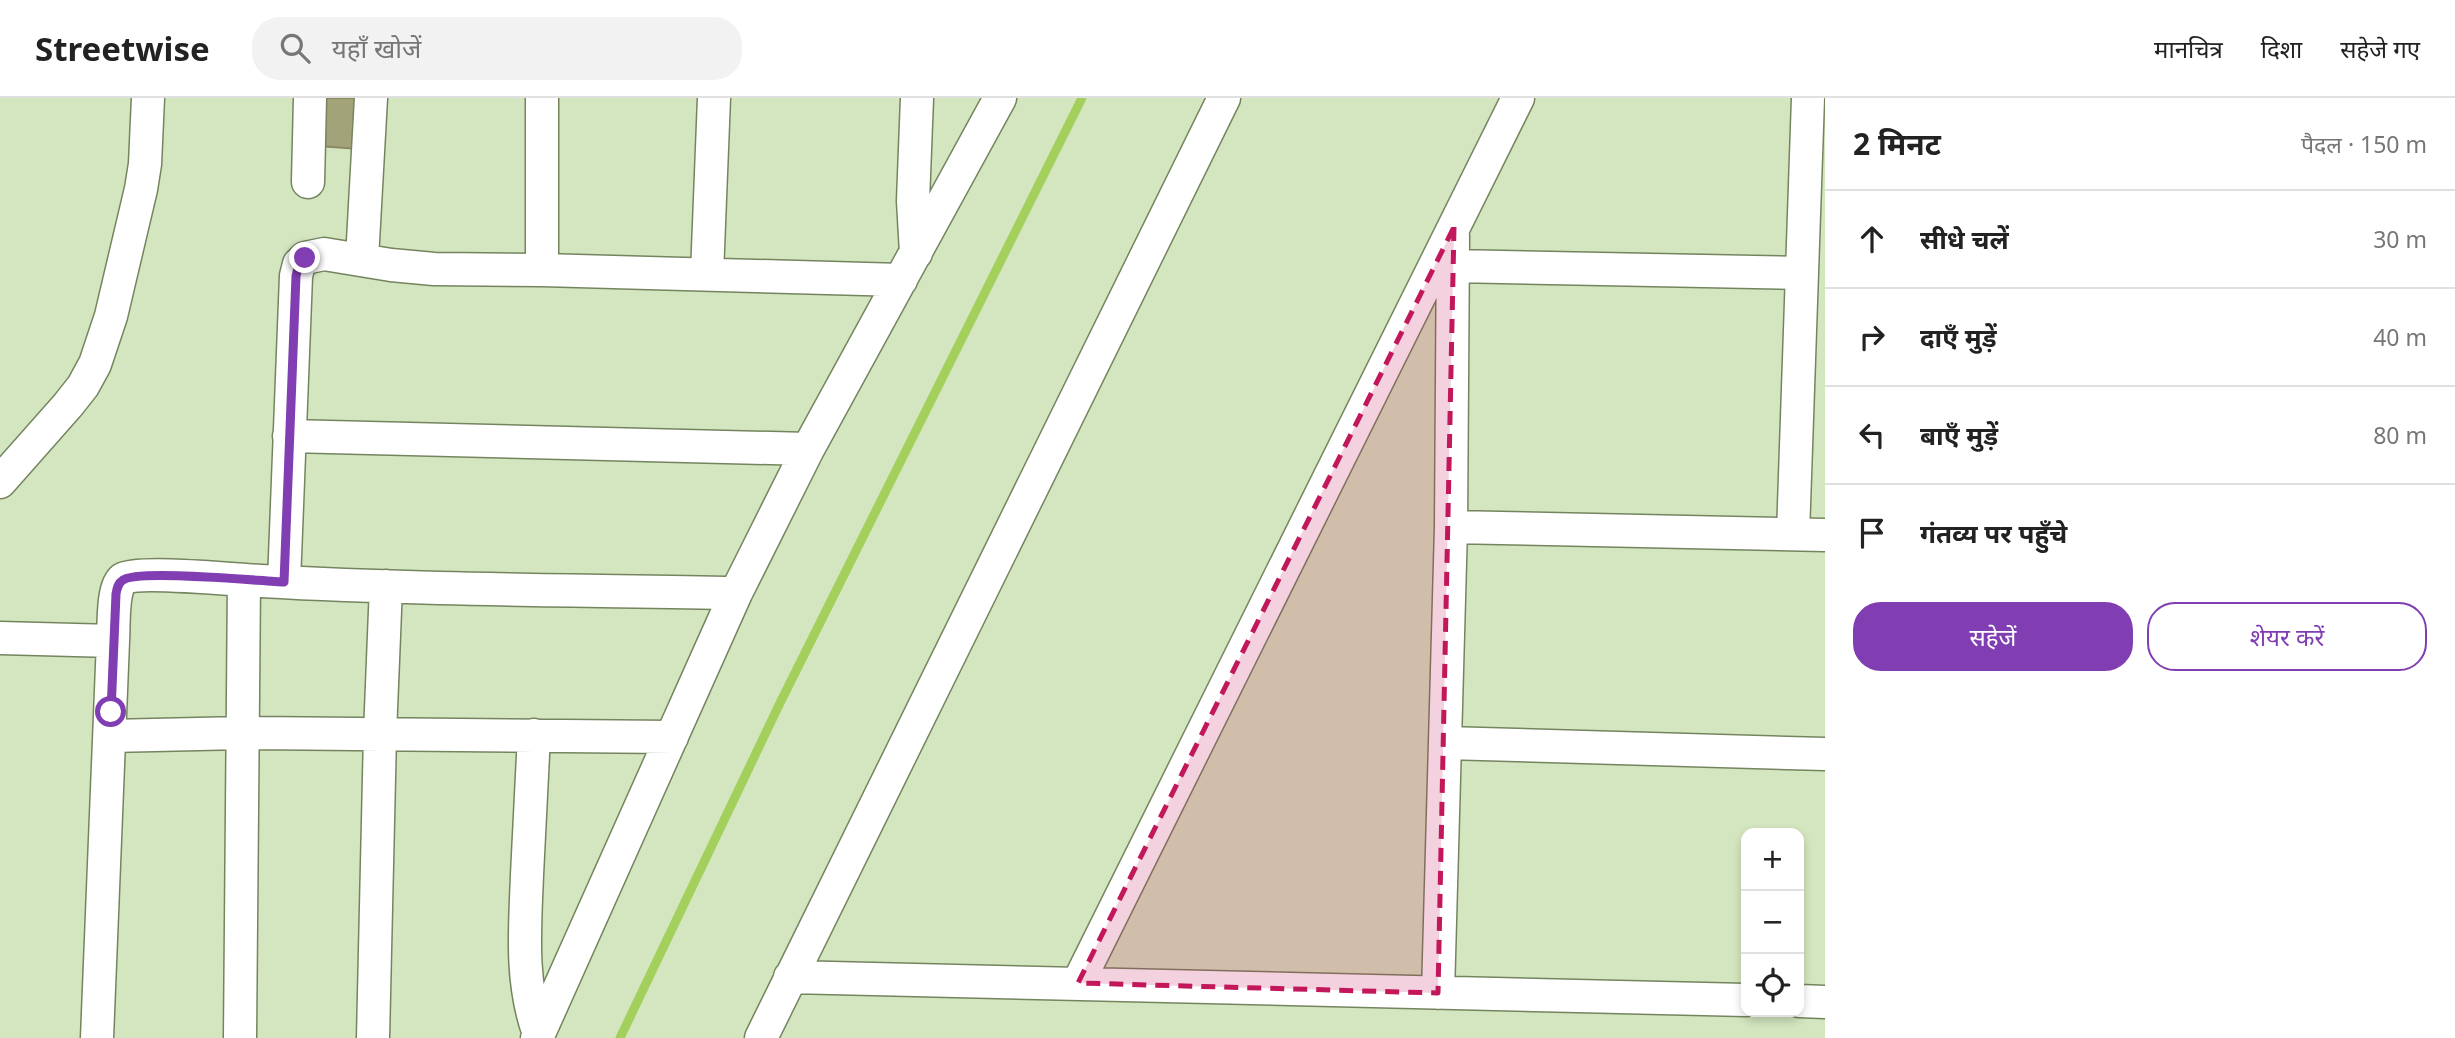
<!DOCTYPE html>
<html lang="hi">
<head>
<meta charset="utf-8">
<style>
  :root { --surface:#fff; --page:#f2f2f2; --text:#222; --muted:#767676; --line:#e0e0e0; --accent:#803eb2 }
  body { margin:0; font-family:"Noto Sans","Noto Sans Devanagari",sans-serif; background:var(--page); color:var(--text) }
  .controls { position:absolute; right:21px; bottom:21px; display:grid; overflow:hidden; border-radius:14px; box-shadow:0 4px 10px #0003 }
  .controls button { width:63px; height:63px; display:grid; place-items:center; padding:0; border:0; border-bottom:2px solid var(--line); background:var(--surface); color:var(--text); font:35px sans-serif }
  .stop { position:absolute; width:21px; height:21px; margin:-16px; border:5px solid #803eb2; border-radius:50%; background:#fff }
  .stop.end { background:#803eb2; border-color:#fff; box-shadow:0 2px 7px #0008 }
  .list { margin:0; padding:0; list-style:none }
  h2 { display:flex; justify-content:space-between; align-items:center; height:91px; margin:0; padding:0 28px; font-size:30px }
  h2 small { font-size:23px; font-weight:400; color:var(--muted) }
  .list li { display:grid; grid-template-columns:46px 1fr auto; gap:21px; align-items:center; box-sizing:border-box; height:98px; padding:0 28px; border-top:2px solid var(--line) }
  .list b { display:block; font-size:26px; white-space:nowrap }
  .list em { font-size:23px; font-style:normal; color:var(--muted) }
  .actions { display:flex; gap:14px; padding:21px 28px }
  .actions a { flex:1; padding:16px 0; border:2px solid var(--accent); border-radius:28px; text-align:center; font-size:24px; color:var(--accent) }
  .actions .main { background:var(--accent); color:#fff }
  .icon { flex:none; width:38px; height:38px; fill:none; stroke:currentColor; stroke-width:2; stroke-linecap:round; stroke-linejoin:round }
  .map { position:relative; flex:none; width:1825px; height:940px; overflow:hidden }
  header { display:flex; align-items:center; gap:42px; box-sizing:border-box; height:98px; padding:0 35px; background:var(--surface); border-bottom:2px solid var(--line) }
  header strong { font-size:33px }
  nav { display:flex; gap:38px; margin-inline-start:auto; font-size:24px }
  .search { width:490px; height:63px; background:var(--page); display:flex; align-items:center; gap:18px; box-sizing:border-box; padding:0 24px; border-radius:28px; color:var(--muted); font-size:26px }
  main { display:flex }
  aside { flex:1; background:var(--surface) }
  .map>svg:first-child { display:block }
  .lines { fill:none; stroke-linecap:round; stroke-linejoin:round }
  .stream { stroke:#a3d05d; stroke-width:9 }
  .building { fill:#a3a37a; stroke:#8a8962; stroke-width:2 }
  .minor-casing { stroke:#74845f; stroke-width:35 }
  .minor { stroke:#fff; stroke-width:32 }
  .route { stroke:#803eb2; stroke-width:9 }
  .marked { fill:#c2185b; fill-opacity:0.2; stroke:#c2185b; stroke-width:5; stroke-dasharray:14 9; stroke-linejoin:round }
</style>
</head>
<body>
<header>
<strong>Streetwise</strong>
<div class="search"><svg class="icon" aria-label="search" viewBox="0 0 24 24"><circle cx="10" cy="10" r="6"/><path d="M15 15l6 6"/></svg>यहाँ खोजें</div>
<nav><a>मानचित्र</a><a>दिशा</a><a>सहेजे गए</a></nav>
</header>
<main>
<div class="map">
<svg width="1825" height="940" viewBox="0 0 1825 940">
  <rect width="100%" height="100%" fill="#d4e6bf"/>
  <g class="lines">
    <!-- stream -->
    <path class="stream" d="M620,940L779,607L1082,0"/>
  </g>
  <!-- building -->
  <path class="building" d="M320,0H361L359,51L318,48Z"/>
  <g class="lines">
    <!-- minor casing -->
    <g class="minor-casing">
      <path id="minor" d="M308,84L310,0
        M916,155L913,103L917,0
        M362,161L371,0
        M1453,168L1802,175
        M542,172V0
        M707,176L714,0
        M289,338L808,351
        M0,384L68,307L83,288L95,266L111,218L141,91L145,66L148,0
        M1451,429L1825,437
        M1793,436L1808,0
        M284,484L296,178L299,166L305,160L324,156L391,167L434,171L542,172L901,182
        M0,540L113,543
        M534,637C532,684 529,730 527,777C525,830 520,884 539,936
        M110,638L242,635L672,639
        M1446,645L1825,656
        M790,879L1746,902
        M1078,885L1518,0
        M1438,895L1451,429L1453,138
        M1799,903L1825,904
        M97,940L113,543C114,529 112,489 123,481C138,472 238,482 261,483C419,492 577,492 736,495
        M240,940L244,482
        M373,940L380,636L386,488
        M537,940L736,495L808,351L1000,0
        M761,940L1224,0"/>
    </g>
    <!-- minor -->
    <use href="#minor" class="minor"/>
  </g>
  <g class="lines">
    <!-- route -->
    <path class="route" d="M111,614L116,496C117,490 118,485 123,482C138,471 259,483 284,484L296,178L299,166L305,160"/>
  </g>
  <!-- marked area -->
  <path class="marked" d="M1454,129L1438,895L1078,885Z"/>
</svg>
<div class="controls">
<button>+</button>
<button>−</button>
<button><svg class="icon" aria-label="locate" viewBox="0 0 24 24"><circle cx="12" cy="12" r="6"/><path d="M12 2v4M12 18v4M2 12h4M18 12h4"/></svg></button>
</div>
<div class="stop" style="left:111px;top:614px"></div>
<div class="stop end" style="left:305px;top:160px"></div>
</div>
<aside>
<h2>2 मिनट<small>पैदल · 150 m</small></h2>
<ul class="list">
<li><svg class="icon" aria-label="ahead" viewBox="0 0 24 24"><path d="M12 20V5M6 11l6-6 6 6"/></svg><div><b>सीधे चलें</b></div><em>30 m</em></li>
<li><svg class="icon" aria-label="right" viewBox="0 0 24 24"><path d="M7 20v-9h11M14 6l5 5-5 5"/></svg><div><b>दाएँ मुड़ें</b></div><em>40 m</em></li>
<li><svg class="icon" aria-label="left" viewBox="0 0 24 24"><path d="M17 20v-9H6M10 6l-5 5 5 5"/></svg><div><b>बाएँ मुड़ें</b></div><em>80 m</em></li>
<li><svg class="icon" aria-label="arrive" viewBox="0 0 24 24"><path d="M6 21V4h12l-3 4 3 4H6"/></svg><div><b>गंतव्य पर पहुँचे</b></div></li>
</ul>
<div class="actions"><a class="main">सहेजें</a><a>शेयर करें</a></div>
</aside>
</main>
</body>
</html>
